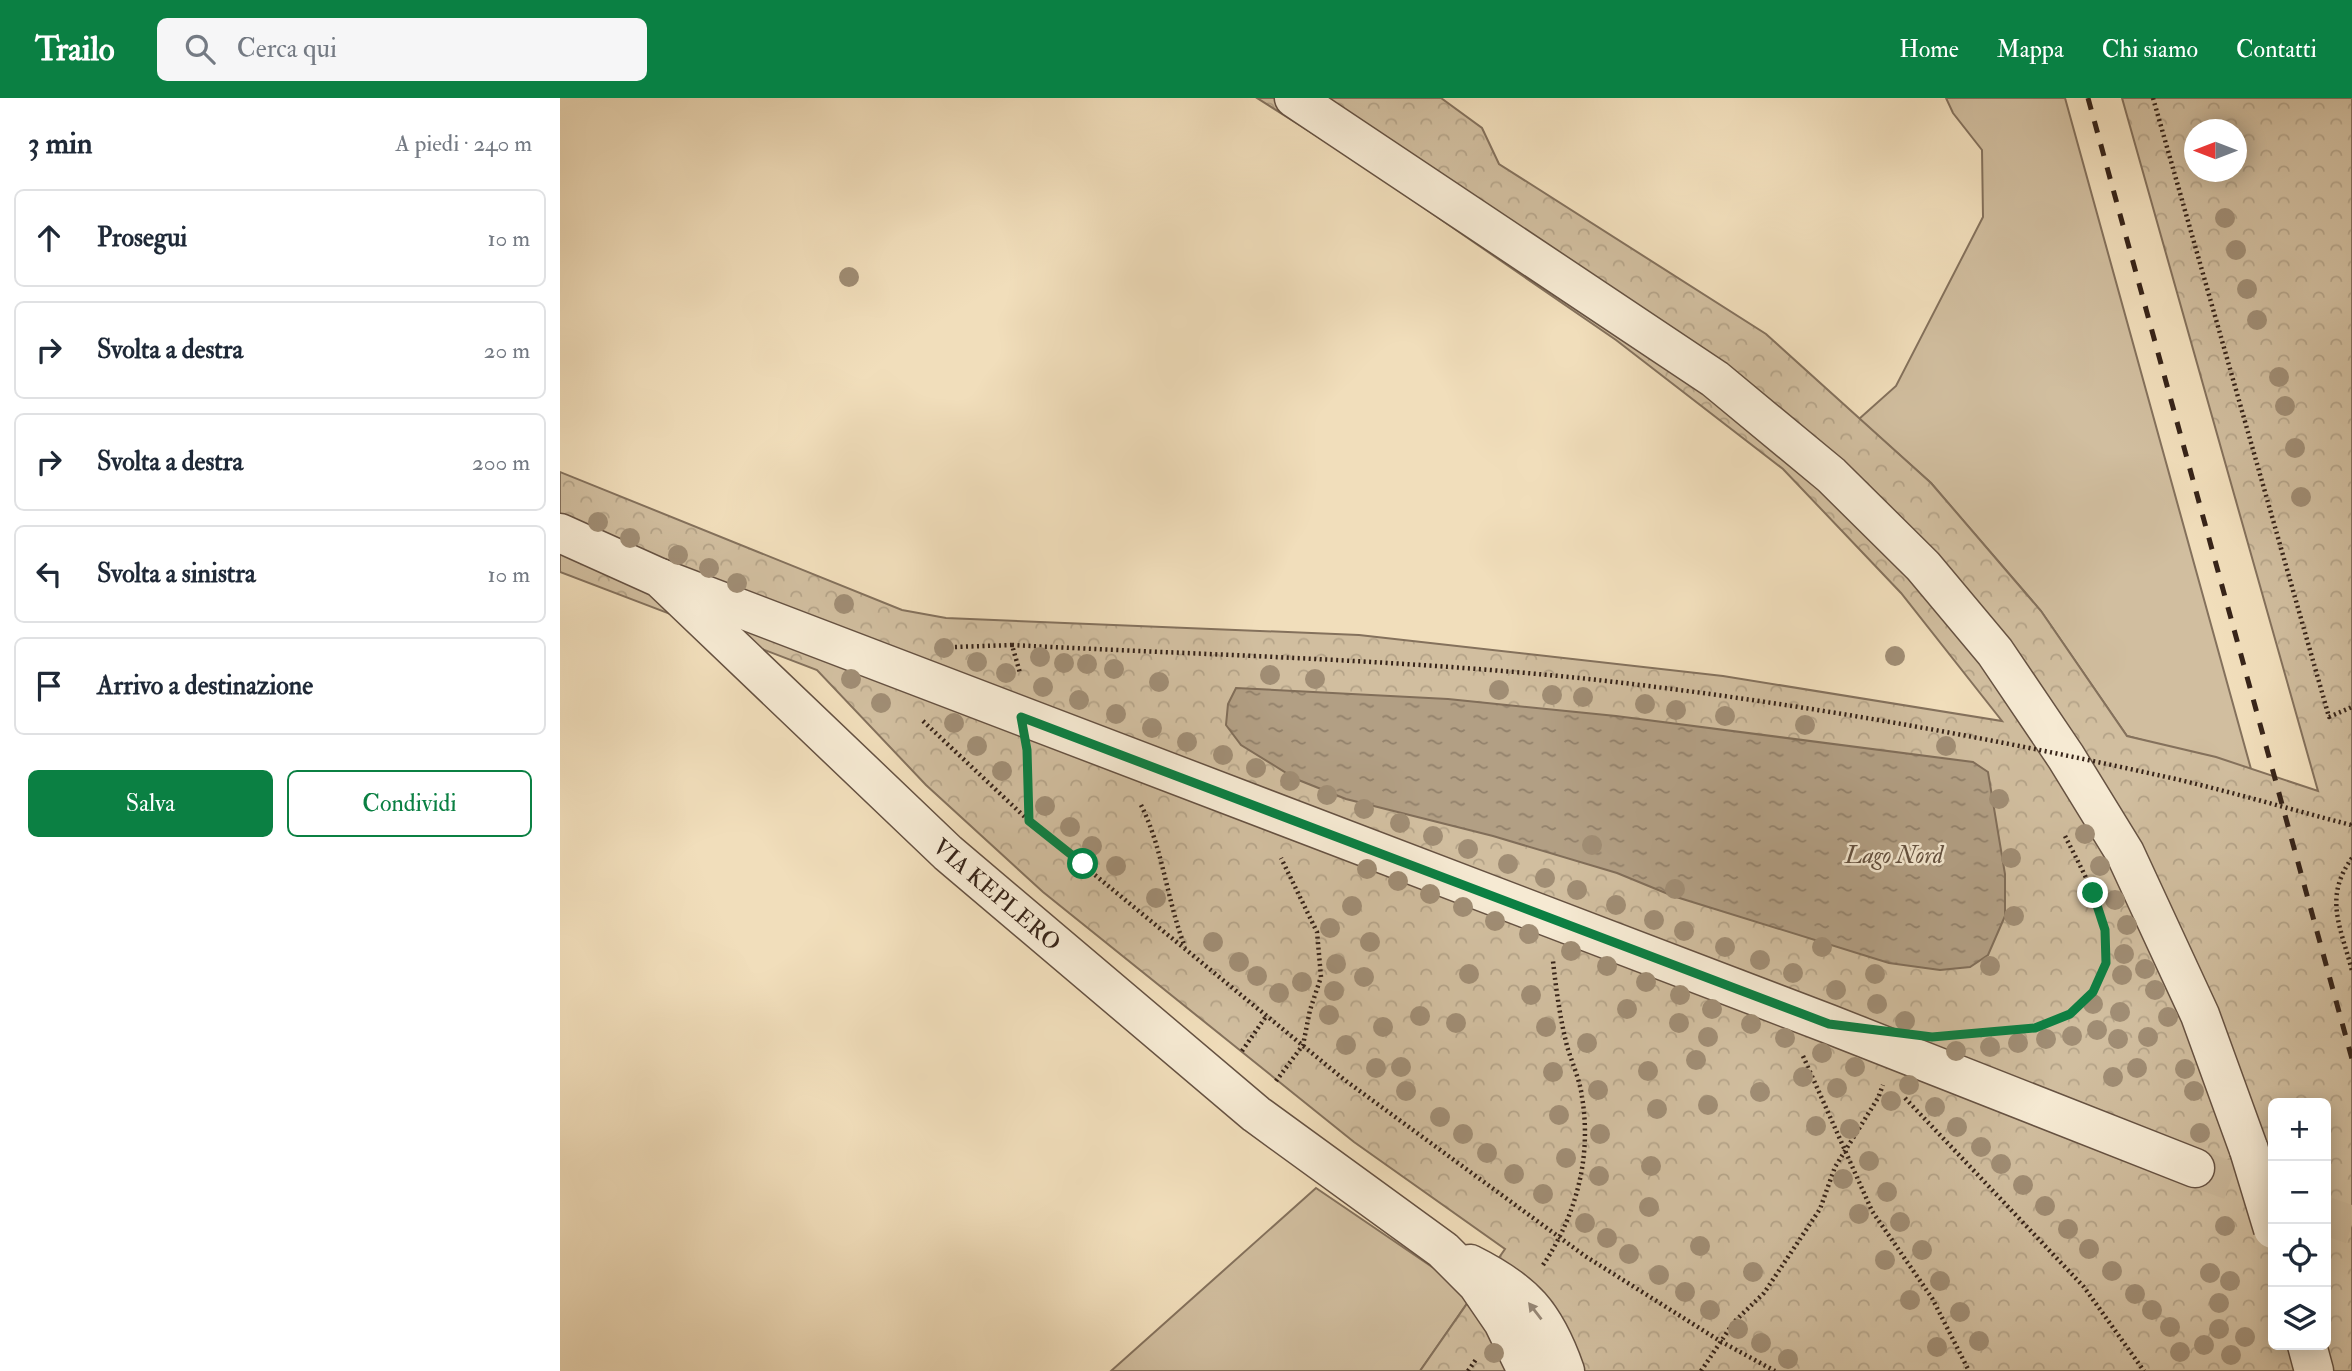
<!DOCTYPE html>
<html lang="it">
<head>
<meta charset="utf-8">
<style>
  :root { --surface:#fff; --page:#f6f6f7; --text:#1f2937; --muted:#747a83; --line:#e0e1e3; --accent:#0b8043 }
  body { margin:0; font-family:"IM FELL Double Pica",serif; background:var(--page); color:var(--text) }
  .controls { position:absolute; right:21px; bottom:21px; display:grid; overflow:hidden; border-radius:10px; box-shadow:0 4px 18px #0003 }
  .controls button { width:63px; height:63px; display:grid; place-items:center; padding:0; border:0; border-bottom:2px solid var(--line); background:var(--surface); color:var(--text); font:35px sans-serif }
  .compass { position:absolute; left:1624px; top:21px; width:63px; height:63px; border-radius:50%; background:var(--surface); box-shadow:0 4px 18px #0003; rotate:270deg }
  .stop { position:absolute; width:21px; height:21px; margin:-16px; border:5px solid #0b8043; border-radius:50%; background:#fff }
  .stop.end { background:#0b8043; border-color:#fff; box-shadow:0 2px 7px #0008 }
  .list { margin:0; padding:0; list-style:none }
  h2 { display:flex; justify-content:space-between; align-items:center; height:91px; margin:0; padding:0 28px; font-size:30px }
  h2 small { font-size:23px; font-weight:400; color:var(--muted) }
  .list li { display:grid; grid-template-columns:46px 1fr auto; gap:21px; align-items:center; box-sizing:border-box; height:98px; margin:0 14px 14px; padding:0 14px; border:2px solid var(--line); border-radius:10px }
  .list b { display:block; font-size:26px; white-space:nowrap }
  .list em { font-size:23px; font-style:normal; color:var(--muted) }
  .actions { display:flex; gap:14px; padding:21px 28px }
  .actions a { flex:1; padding:16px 0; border:2px solid var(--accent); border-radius:10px; text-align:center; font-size:24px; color:var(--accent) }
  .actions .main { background:var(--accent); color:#fff }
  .icon { flex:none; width:38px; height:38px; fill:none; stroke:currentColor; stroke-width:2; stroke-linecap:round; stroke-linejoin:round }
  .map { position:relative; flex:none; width:1792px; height:1273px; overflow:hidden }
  header { display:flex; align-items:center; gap:42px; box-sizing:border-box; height:98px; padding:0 35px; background:var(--accent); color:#fff }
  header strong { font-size:33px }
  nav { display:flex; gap:38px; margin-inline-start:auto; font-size:24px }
  .search { width:490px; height:63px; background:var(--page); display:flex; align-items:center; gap:18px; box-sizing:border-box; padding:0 24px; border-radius:10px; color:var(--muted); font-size:26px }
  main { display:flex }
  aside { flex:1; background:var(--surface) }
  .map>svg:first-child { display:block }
  .grass { fill:#d1be9f; stroke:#84715c; stroke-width:2 }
  .forest { fill:url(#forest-crowns); stroke:#84715c; stroke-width:2; fill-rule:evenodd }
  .water { fill:url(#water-ripples); stroke:#816e59; stroke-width:2 }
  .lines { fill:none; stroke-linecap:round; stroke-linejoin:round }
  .street-tunnel { stroke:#ccb99b; stroke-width:38; stroke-dasharray:38 19; stroke-linecap:butt }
  .street-casing { stroke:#665242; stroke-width:41 }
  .path { stroke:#372419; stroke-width:4.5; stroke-dasharray:2 3.5; stroke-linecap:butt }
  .street { stroke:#f6ead3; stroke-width:38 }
  .rail { stroke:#372419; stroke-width:5; stroke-dasharray:12 12; stroke-linecap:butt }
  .street-bridge-casing { stroke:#665242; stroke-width:41; stroke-linecap:butt }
  .path-bridge { stroke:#372419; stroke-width:4.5; stroke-dasharray:2 3.5; stroke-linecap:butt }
  .street-bridge { stroke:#f6ead3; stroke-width:38 }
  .tree { fill:#a08d74 }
  .oneway { fill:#968776 }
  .route { stroke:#0b8043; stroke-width:9 }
  .labels { text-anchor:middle; stroke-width:5; stroke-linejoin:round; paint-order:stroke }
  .street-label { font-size:23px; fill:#372419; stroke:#f6ead3 }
  .water-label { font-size:24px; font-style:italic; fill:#624f3e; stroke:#f6ead3 }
</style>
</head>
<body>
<header>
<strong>Trailo</strong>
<div class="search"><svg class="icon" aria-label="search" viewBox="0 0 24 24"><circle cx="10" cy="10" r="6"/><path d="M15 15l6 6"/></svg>Cerca qui</div>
<nav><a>Home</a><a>Mappa</a><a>Chi siamo</a><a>Contatti</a></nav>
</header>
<main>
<aside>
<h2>3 min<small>A piedi · 240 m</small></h2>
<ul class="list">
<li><svg class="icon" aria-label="ahead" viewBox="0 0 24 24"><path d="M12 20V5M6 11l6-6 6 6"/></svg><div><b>Prosegui</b></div><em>10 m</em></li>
<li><svg class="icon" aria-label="right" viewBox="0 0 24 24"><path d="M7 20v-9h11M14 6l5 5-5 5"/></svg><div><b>Svolta a destra</b></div><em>20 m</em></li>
<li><svg class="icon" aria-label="right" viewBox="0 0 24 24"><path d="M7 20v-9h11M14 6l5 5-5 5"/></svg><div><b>Svolta a destra</b></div><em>200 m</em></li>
<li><svg class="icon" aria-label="left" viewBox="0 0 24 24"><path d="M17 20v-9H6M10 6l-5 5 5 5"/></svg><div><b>Svolta a sinistra</b></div><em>10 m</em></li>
<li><svg class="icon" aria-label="arrive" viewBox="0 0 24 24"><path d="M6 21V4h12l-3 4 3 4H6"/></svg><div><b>Arrivo a destinazione</b></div></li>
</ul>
<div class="actions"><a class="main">Salva</a><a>Condividi</a></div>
</aside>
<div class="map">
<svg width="1792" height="1273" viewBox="0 0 1792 1273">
  <defs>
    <pattern id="forest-crowns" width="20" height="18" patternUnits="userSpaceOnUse" patternTransform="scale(1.75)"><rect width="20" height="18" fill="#d1be9f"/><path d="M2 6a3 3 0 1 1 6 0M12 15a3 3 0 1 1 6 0" fill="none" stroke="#b4a388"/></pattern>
    <pattern id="water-ripples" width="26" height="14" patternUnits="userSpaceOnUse" patternTransform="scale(1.75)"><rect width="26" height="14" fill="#b29f84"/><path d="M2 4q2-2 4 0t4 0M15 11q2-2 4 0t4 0" fill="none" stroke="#92816b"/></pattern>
  </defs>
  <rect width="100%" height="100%" fill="#f1debb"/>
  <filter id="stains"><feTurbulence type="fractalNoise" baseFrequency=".00286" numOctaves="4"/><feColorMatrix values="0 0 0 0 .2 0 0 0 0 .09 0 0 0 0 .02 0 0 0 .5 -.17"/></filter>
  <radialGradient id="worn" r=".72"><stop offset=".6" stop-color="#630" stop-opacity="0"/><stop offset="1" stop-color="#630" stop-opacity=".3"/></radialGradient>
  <!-- grass -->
  <path class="grass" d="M1386,0H1505L1691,671L1567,638L1481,513L1371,385L1299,321L1336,288L1423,119L1422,52L1393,15Z
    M756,1090L878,1173L908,1204L860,1273H551Z"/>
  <!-- forest -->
  <path class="forest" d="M697,0H881L922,30L939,66L1206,236L1371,385L1481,513L1567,638L1656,659L1758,693L1562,0H1792V1273H860L945,1151L794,1044L483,794L366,687L257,572L0,474V374L342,512L386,520L799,537L1163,578L1442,623L1341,495L1223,371L1056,242L793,61ZM1634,32H1676V74H1634ZM1713,1005H1766V1247H1713Z"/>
  <!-- water -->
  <path class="water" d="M676,590L888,601L1056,618L1413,664L1428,674L1445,776V818L1428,857L1410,869L1380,872L1329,865L1113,798L1057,775L933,738L786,701L736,681L681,647L666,627L668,606Z"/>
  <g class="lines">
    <!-- street-tunnel -->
    <path class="street-tunnel" d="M1635,1070L1713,1098
      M1766,1118L1792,1127"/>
    <!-- street casing -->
    <g class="street-casing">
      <g id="street">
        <path d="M734,0L1155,281L1271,377L1363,468L1435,554L1506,659L1565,755L1640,917L1689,1052"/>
        <path id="s1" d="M0,435L100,480L388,755L696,1016L883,1152L917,1186L943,1224L967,1273"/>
        <path d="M100,480L1269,926L1635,1070"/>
        <path d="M910,1166C964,1193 985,1216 1005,1273"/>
        <path d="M1747,1247L1754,1273"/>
      </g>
    </g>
    <!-- path -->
    <path class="path" d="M1593,0L1769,619L1792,609
      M395,549L452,547L460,575
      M363,623L469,723L786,983L1025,1158L1160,1243L1215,1273
      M467,660L469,722
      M581,707C603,751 607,803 625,849
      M1791,727L1792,726
      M1792,760C1763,800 1781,829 1792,873
      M1406,936C1428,934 1454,935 1475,930C1493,925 1509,916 1522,904C1573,857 1530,788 1505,738
      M682,953L707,917
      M1243,958L1312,1113L1372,1200L1409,1273
      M716,983L743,947L750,912L761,879L757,834L721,760
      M1345,1000L1524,1189L1584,1273
      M983,1167C1016,1118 1032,1059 1022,999C1020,982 1012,965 1007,948C1000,920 996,891 993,863
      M908,1273L917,1260
      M1141,1273L1174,1224L1204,1195L1260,1111L1275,1069L1318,1000L1323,987"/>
    <!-- street -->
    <use href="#street" class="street"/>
    <!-- rail -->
    <path class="rail" d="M1528,0L1792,961"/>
    <!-- street-bridge casing -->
    <g class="street-bridge-casing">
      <path id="street-bridge" d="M1689,1052L1713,1131"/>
    </g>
    <!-- path-bridge -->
    <path class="path-bridge" d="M452,547C644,557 838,561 1029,581C1218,602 1408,635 1593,676C1659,690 1725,710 1791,727"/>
    <!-- street-bridge -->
    <use href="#street-bridge" class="street-bridge"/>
  </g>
  <!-- trees -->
  <g class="tree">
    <circle cx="1665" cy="120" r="10"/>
    <circle cx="1676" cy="152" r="10"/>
    <circle cx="289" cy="179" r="10"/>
    <circle cx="1687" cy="191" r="10"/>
    <circle cx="1697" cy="222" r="10"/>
    <circle cx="1719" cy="279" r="10"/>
    <circle cx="1725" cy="308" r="10"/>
    <circle cx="1735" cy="350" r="10"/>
    <circle cx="1741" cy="399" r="10"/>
    <circle cx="38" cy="424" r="10"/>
    <circle cx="70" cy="440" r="10"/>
    <circle cx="118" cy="457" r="10"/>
    <circle cx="149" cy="470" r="10"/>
    <circle cx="177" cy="485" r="10"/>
    <circle cx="284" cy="506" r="10"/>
    <circle cx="384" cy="550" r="10"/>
    <circle cx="1335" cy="558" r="10"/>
    <circle cx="480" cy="559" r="10"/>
    <circle cx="417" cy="564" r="10"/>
    <circle cx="504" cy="565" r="10"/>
    <circle cx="527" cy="566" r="10"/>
    <circle cx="554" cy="571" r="10"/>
    <circle cx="446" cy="575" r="10"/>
    <circle cx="710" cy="577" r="10"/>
    <circle cx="291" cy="581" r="10"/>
    <circle cx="755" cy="581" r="10"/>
    <circle cx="599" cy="584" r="10"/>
    <circle cx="483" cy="589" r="10"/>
    <circle cx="939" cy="592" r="10"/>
    <circle cx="992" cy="597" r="10"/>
    <circle cx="1023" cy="599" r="10"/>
    <circle cx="519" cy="602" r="10"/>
    <circle cx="321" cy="605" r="10"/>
    <circle cx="1085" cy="606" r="10"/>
    <circle cx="1116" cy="612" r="10"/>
    <circle cx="556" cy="616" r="10"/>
    <circle cx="1165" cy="618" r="10"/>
    <circle cx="394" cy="625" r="10"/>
    <circle cx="1245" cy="627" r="10"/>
    <circle cx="592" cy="630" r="10"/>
    <circle cx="627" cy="644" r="10"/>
    <circle cx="417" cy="648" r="10"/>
    <circle cx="1386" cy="648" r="10"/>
    <circle cx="663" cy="657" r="10"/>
    <circle cx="696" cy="670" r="10"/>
    <circle cx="442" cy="673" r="10"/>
    <circle cx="730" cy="683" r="10"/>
    <circle cx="767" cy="697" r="10"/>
    <circle cx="1439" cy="701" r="10"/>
    <circle cx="485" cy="708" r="10"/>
    <circle cx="804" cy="711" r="10"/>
    <circle cx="840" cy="725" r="10"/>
    <circle cx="510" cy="729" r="10"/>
    <circle cx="1525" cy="736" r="10"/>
    <circle cx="873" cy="738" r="10"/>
    <circle cx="1032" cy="747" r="10"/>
    <circle cx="532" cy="748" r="10"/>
    <circle cx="908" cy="751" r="10"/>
    <circle cx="1451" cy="760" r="10"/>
    <circle cx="948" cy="766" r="10"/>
    <circle cx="556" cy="768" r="10"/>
    <circle cx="1540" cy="768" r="10"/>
    <circle cx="807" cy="771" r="10"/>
    <circle cx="985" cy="780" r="10"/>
    <circle cx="838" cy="783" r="10"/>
    <circle cx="1115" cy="791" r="10"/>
    <circle cx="1017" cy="792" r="10"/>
    <circle cx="870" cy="796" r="10"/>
    <circle cx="596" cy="800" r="10"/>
    <circle cx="1555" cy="802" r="10"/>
    <circle cx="1056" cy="807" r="10"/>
    <circle cx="792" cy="808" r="10"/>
    <circle cx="903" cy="809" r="10"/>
    <circle cx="1454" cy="818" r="10"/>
    <circle cx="1094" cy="822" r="10"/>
    <circle cx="935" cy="823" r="10"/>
    <circle cx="1567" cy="827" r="10"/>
    <circle cx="770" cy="830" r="10"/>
    <circle cx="1124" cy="833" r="10"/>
    <circle cx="969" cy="836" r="10"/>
    <circle cx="653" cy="844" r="10"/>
    <circle cx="810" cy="844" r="10"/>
    <circle cx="1165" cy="849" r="10"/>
    <circle cx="1262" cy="849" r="10"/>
    <circle cx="1011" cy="853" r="10"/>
    <circle cx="1564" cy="856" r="10"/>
    <circle cx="1200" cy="862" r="10"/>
    <circle cx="679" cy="864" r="10"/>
    <circle cx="776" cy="866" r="10"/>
    <circle cx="1047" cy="868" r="10"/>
    <circle cx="1430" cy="868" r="10"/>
    <circle cx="1585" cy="871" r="10"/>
    <circle cx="1233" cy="875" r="10"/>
    <circle cx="909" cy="876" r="10"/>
    <circle cx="1315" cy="876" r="10"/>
    <circle cx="1562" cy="877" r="10"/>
    <circle cx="697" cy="878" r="10"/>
    <circle cx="804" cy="879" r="10"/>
    <circle cx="742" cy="884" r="10"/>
    <circle cx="1086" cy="884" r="10"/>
    <circle cx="1276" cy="892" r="10"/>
    <circle cx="1595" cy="892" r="10"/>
    <circle cx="774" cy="893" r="10"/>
    <circle cx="719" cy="895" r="10"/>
    <circle cx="971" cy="897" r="10"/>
    <circle cx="1120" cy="897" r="10"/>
    <circle cx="1317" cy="906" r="10"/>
    <circle cx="1533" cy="906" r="10"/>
    <circle cx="1067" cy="911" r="10"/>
    <circle cx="1152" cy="911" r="10"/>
    <circle cx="1560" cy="914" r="10"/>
    <circle cx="769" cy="917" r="10"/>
    <circle cx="860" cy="918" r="10"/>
    <circle cx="1608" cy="919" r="10"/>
    <circle cx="1345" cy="923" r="10"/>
    <circle cx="896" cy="925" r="10"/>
    <circle cx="1119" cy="925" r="10"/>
    <circle cx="1191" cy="926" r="10"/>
    <circle cx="823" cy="929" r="10"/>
    <circle cx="986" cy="929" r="10"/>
    <circle cx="1537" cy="932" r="10"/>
    <circle cx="1512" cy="938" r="10"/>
    <circle cx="1148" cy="939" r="10"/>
    <circle cx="1588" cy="939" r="10"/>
    <circle cx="1225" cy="940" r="10"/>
    <circle cx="1486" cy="941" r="10"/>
    <circle cx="1558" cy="941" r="10"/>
    <circle cx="1027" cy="945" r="10"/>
    <circle cx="1458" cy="945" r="10"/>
    <circle cx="786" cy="947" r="10"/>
    <circle cx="1430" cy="949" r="10"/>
    <circle cx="1396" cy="953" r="10"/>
    <circle cx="1262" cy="955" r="10"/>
    <circle cx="1136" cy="962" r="10"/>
    <circle cx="841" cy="969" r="10"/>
    <circle cx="1295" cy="969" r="10"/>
    <circle cx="816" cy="970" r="10"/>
    <circle cx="1577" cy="970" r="10"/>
    <circle cx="1625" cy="971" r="10"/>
    <circle cx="1088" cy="973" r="10"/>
    <circle cx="993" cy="974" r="10"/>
    <circle cx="1243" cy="979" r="10"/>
    <circle cx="1553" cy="979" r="10"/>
    <circle cx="1349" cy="987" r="10"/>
    <circle cx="1277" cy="990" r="10"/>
    <circle cx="1038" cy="992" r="10"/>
    <circle cx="846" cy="993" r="10"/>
    <circle cx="1634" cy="993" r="10"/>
    <circle cx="1200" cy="994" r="10"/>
    <circle cx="1331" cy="1003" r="10"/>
    <circle cx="1148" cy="1007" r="10"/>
    <circle cx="1375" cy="1009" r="10"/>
    <circle cx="1097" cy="1011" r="10"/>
    <circle cx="999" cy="1017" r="10"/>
    <circle cx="880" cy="1019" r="10"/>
    <circle cx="1256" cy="1028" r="10"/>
    <circle cx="1397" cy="1029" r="10"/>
    <circle cx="1290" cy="1031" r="10"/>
    <circle cx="1640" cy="1035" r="10"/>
    <circle cx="903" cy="1036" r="10"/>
    <circle cx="1040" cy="1036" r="10"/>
    <circle cx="1421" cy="1049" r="10"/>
    <circle cx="927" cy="1055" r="10"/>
    <circle cx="1006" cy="1060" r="10"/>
    <circle cx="1309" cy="1063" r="10"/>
    <circle cx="1441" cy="1066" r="10"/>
    <circle cx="1091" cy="1068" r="10"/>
    <circle cx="954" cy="1076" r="10"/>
    <circle cx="1039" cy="1078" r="10"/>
    <circle cx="1283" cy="1081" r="10"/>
    <circle cx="1463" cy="1087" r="10"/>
    <circle cx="1327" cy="1094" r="10"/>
    <circle cx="983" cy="1096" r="10"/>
    <circle cx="1485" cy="1108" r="10"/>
    <circle cx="1089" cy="1109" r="10"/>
    <circle cx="1299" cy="1116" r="10"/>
    <circle cx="1340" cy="1124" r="10"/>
    <circle cx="1025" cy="1125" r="10"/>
    <circle cx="1665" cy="1128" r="10"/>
    <circle cx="1508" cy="1131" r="10"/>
    <circle cx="1047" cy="1140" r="10"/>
    <circle cx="1140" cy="1148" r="10"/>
    <circle cx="1529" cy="1151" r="10"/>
    <circle cx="1362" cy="1152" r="10"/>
    <circle cx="1069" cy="1156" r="10"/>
    <circle cx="1325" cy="1162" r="10"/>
    <circle cx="1552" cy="1173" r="10"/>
    <circle cx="1193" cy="1174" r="10"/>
    <circle cx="1650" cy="1175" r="10"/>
    <circle cx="1099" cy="1177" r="10"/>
    <circle cx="1380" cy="1183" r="10"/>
    <circle cx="1670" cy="1183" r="10"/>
    <circle cx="1125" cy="1194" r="10"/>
    <circle cx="1575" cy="1196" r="10"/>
    <circle cx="1350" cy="1202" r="10"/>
    <circle cx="1659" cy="1205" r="10"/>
    <circle cx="1150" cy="1212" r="10"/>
    <circle cx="1592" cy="1212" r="10"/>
    <circle cx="1400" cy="1214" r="10"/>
    <circle cx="1610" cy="1229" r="10"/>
    <circle cx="1178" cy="1231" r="10"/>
    <circle cx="1659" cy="1231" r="10"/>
    <circle cx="1685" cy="1239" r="10"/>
    <circle cx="1419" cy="1243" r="10"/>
    <circle cx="1201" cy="1245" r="10"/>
    <circle cx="1644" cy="1247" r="10"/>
    <circle cx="1377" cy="1249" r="10"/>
    <circle cx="1620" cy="1254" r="10"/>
    <circle cx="934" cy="1255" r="10"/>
    <circle cx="1671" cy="1257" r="10"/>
    <circle cx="1228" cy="1261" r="10"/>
  </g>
  <!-- one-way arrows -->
  <defs><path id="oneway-solid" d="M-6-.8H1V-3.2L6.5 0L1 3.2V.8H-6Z" transform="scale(1.75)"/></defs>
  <use class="oneway" href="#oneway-solid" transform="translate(975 1213) rotate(-128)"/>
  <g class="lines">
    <!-- route -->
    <path class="route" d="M523,766L469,723L467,652L461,619L1269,926L1372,939L1475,930L1510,916L1533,894L1546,865L1545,832L1533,795"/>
  </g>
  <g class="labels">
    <!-- street labels -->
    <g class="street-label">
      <text dy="8" stroke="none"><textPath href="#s1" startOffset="572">VIA KEPLERO</textPath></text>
    </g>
    <!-- water labels -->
    <g class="water-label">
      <text x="1334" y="765">Lago Nord</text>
    </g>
  </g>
  <rect width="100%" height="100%" filter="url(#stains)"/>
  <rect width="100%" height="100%" fill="url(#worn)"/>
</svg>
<div class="controls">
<button>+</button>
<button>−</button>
<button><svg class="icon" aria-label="locate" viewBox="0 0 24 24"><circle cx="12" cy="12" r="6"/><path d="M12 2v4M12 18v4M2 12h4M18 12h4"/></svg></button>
<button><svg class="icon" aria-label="layers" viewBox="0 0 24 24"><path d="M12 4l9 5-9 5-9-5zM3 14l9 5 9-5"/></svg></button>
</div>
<svg class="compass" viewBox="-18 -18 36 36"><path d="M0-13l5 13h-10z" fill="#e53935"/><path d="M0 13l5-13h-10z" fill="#747a83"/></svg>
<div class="stop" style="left:523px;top:766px"></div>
<div class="stop end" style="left:1533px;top:795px"></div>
</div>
</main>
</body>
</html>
